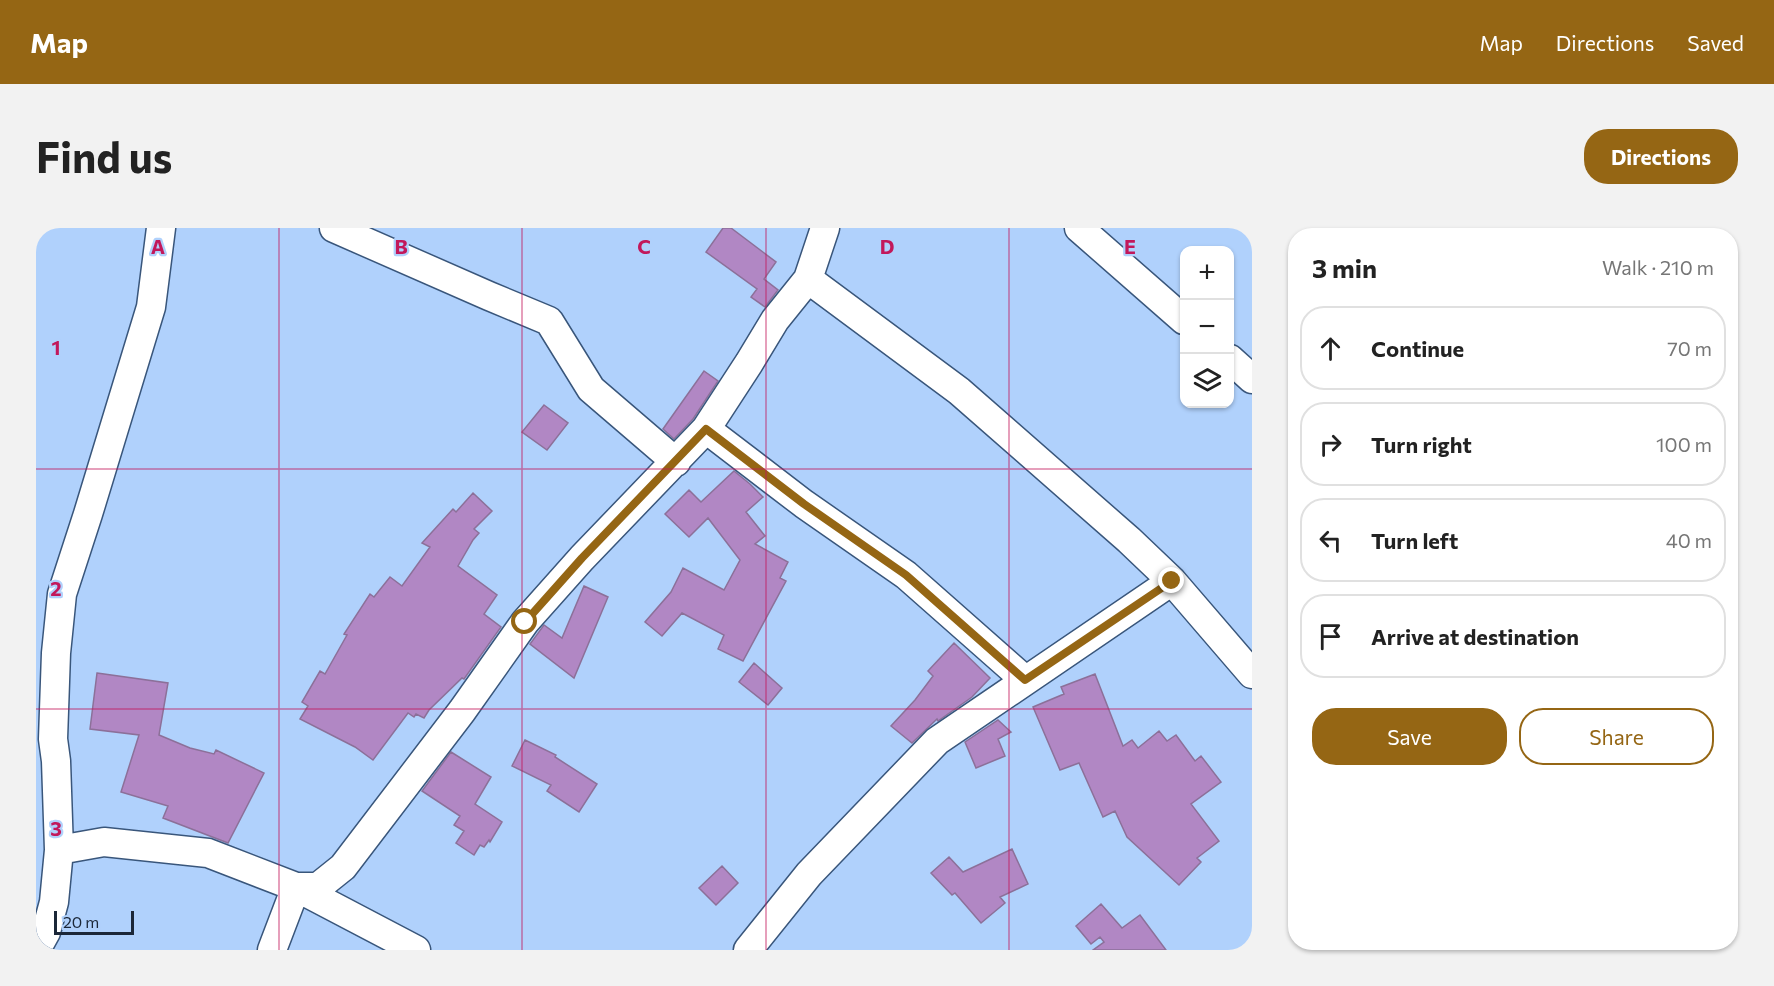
<!DOCTYPE html>
<html lang="en">
<head>
<meta charset="utf-8">
<style>
  :root { --surface:#fff; --page:#f2f2f2; --text:#222; --muted:#767676; --line:#e0e0e0; --accent:#956614 }
  body { margin:0; font-family:Commissioner,sans-serif; background:var(--page); color:var(--text) }
  .controls { position:absolute; right:18px; top:18px; display:grid; overflow:hidden; border-radius:12px; box-shadow:0 2px 4px #0004 }
  .controls button { width:54px; height:54px; display:grid; place-items:center; padding:0; border:0; border-bottom:2px solid var(--line); background:var(--surface); color:var(--text); font:30px sans-serif }
  .scale { position:absolute; left:18px; bottom:15px; width:80px; box-sizing:border-box; padding-left:6px; border:3px solid #1b2738; border-top:0; font-size:16px; line-height:21px; white-space:nowrap; color:#1b2738; -webkit-text-stroke:4px #b0d1fc; paint-order:stroke }
  .stop { position:absolute; width:18px; height:18px; margin:-14px; border:4px solid #956614; border-radius:50%; background:#fff }
  .stop.end { background:#956614; border-color:#fff; box-shadow:0 2px 6px #0008 }
  .list { margin:0; padding:0; list-style:none }
  h2 { display:flex; justify-content:space-between; align-items:center; height:78px; margin:0; padding:0 24px; font-size:26px }
  h2 small { font-size:20px; font-weight:400; color:var(--muted) }
  .list li { display:grid; grid-template-columns:39px 1fr auto; gap:18px; align-items:center; box-sizing:border-box; height:84px; margin:0 12px 12px; padding:0 12px; border:2px solid var(--line); border-radius:24px }
  .list b { display:block; font-size:22px; white-space:nowrap }
  .list em { font-size:20px; font-style:normal; color:var(--muted) }
  .actions { display:flex; gap:12px; padding:18px 24px }
  .actions a { flex:1; padding:14px 0; border:2px solid var(--accent); border-radius:24px; text-align:center; font-size:21px; color:var(--accent) }
  .actions .main { background:var(--accent); color:#fff }
  .icon { flex:none; width:33px; height:33px; fill:none; stroke:currentColor; stroke-width:2; stroke-linecap:round; stroke-linejoin:round }
  .map { position:relative; flex:none; width:1216px; height:722px; overflow:hidden; border-radius:24px }
  header { display:flex; align-items:center; gap:36px; box-sizing:border-box; height:84px; padding:0 30px; background:var(--accent); color:#fff }
  header strong { font-size:28px }
  nav { display:flex; gap:33px; margin-inline-start:auto; font-size:21px }
  .intro { display:flex; align-items:center; justify-content:space-between; box-sizing:border-box; height:144px; padding:0 36px }
  h1 { margin:0; font-size:42px }
  .button { padding:15px 27px; border-radius:24px; background:var(--accent); color:#fff; font-size:21px; font-weight:700 }
  main { display:flex; gap:36px; padding:0 36px }
  aside { flex:1; background:var(--surface); border-radius:24px; box-shadow:0 2px 4px #0004 }
  .map>svg:first-child { display:block }
  .building { fill:#b187c4; stroke:#8c7099; stroke-width:1.5 }
  .lines { fill:none; stroke-linecap:round; stroke-linejoin:round }
  .minor-casing { stroke:#39567b; stroke-width:31 }
  .minor { stroke:#fff; stroke-width:28 }
  .route { stroke:#956614; stroke-width:8 }
  .grid { fill:none; stroke:#c2185b; stroke-width:1.5; stroke-opacity:0.55 }
  .grid-label { font-size:20px; text-anchor:middle; font-weight:bold; fill:#c2185b; stroke:#b0d1fc; stroke-width:4.5; stroke-linejoin:round; paint-order:stroke }
</style>
</head>
<body>
<header>
<strong>Map</strong>
<nav><a>Map</a><a>Directions</a><a>Saved</a></nav>
</header>
<div class="intro"><h1>Find us</h1><a class="button">Directions</a></div>
<main>
<div class="map">
<svg width="1216" height="722" viewBox="0 0 1216 722">
  <rect width="100%" height="100%" fill="#b0d1fc"/>
  <!-- building -->
  <path class="building" d="M687,0H695L740,34L728,51L742,62L729,79L715,69L721,61L670,24Z
    M668,143L682,153L657,191L638,211L627,201Z
    M508,177L532,195L511,222L486,204Z
    M698,243L714,256L727,269L710,284L729,308L719,316L752,334L744,350L750,353L707,433L682,421L688,407L646,385L626,408L609,394L635,364L647,340L688,362L704,332L672,290L653,309L629,286L653,262L665,274Z
    M437,265L456,283L438,301L443,305L437,312L422,338L461,367L448,386L465,399L428,451L426,450L393,482L388,490L380,486L378,489L372,485L337,532L319,519L264,491L272,478L266,474L284,443L289,446L311,407L308,406L334,366L338,369L354,349L366,358L394,319L386,315L417,281L420,284Z
    M548,358L572,369L538,450L494,416L508,397L526,410Z
    M918,415L954,450L936,469L902,493L901,491L876,515L855,498L879,472L897,448L892,443Z
    M718,435L746,460L732,477L703,454Z
    M61,445L132,455L123,507L154,520L178,526L180,522L228,545L192,615L127,590L132,578L85,564L103,507L54,501Z
    M1059,446L1087,518L1096,512L1102,520L1123,503L1131,513L1140,507L1159,533L1165,528L1185,554L1155,576L1183,613L1161,630L1165,634L1143,657L1091,609L1079,583L1067,589L1043,535L1024,542L997,479L1028,466L1025,459Z
    M962,492L975,504L962,511L969,528L940,540L929,514Z
    M489,512L520,527L519,529L561,556L543,584L511,563L515,557L476,538Z
    M415,524L455,549L439,576L466,594L454,614L453,612L448,619L444,617L438,627L420,615L428,603L418,597L424,588L386,563Z
    M976,621L992,656L964,669L969,675L945,695L919,665L916,667L895,645L913,629L927,644Z
    M686,638L702,655L680,677L663,660Z
    M1065,676L1086,700L1104,687L1130,722H1057L1068,714L1064,709L1055,716L1040,698Z"/>
  <g class="lines">
    <!-- minor casing -->
    <g class="minor-casing">
      <path id="minor" d="M298,0L453,68L513,93L555,161L640,234
        M1043,0L1148,92
        M772,51L923,163L1093,312L1136,353L1216,446
        M1194,131L1216,151
        M670,201L768,276L870,347L989,452
        M23,622L68,614L172,625L260,659H282L307,639L426,483L489,394L546,330L670,201L713,135L739,92L772,51L789,0
        M0,722L10,704L18,674L23,622L20,533L17,511L20,425L26,366L52,286L115,79L125,0
        M236,722L260,659L380,722
        M712,722L773,646L901,513L1136,353"/>
    </g>
    <!-- minor -->
    <use href="#minor" class="minor"/>
  </g>
  <g class="lines">
    <!-- route -->
    <path class="route" d="M489,394L546,330L670,201L768,276L870,347L989,452L1136,353"/>
  </g>
  <!-- grid -->
  <path class="grid" d="M243,0V722M486,0V722M730,0V722M973,0V722M0,241H1216M0,481H1216"/>
  <g class="grid-label">
    <text x="122" y="26">A</text>
    <text x="365" y="26">B</text>
    <text x="608" y="26">C</text>
    <text x="851" y="26">D</text>
    <text x="1094" y="26">E</text>
    <text x="20" y="127">1</text>
    <text x="20" y="368">2</text>
    <text x="20" y="608">3</text>
  </g>
</svg>
<div class="controls">
<button>+</button>
<button>−</button>
<button><svg class="icon" aria-label="layers" viewBox="0 0 24 24"><path d="M12 4l9 5-9 5-9-5zM3 14l9 5 9-5"/></svg></button>
</div>
<div class="scale">20 m</div>
<div class="stop" style="left:489px;top:394px"></div>
<div class="stop end" style="left:1136px;top:353px"></div>
</div>
<aside>
<h2>3 min<small>Walk · 210 m</small></h2>
<ul class="list">
<li><svg class="icon" aria-label="ahead" viewBox="0 0 24 24"><path d="M12 20V5M6 11l6-6 6 6"/></svg><div><b>Continue</b></div><em>70 m</em></li>
<li><svg class="icon" aria-label="right" viewBox="0 0 24 24"><path d="M7 20v-9h11M14 6l5 5-5 5"/></svg><div><b>Turn right</b></div><em>100 m</em></li>
<li><svg class="icon" aria-label="left" viewBox="0 0 24 24"><path d="M17 20v-9H6M10 6l-5 5 5 5"/></svg><div><b>Turn left</b></div><em>40 m</em></li>
<li><svg class="icon" aria-label="arrive" viewBox="0 0 24 24"><path d="M6 21V4h12l-3 4 3 4H6"/></svg><div><b>Arrive at destination</b></div></li>
</ul>
<div class="actions"><a class="main">Save</a><a>Share</a></div>
</aside>
</main>
</body>
</html>
